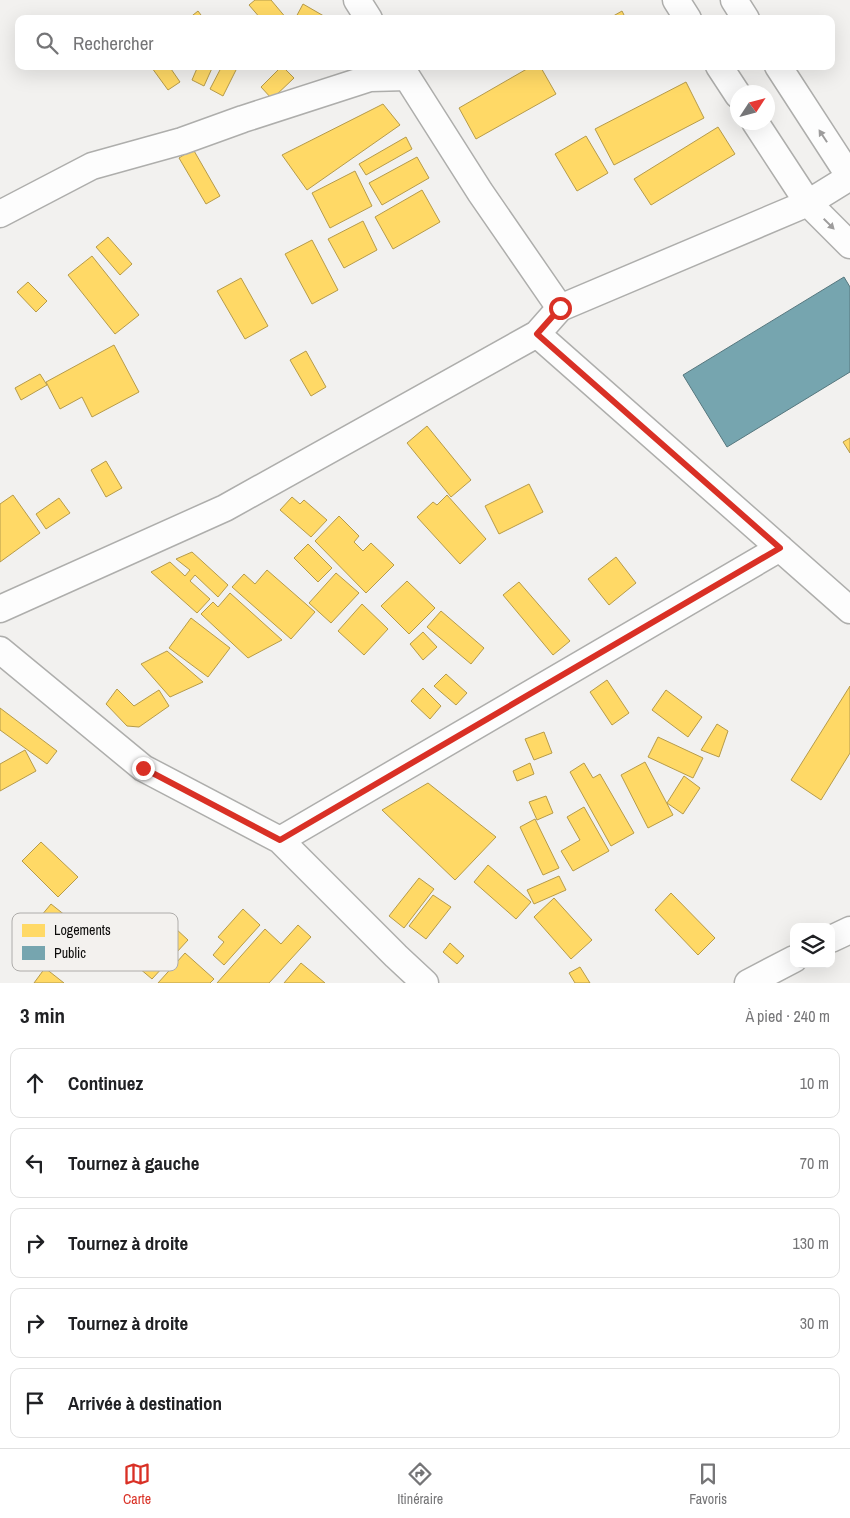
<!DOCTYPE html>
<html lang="fr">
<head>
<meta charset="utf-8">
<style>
  :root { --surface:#fff; --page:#f6f6f6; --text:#202124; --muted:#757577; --line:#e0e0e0; --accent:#d93025 }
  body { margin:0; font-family:"Archivo Narrow",sans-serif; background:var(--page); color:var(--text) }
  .controls { position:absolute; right:15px; bottom:15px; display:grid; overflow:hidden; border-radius:10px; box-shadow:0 5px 20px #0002 }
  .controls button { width:45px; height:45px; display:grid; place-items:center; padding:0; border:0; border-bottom:1px solid var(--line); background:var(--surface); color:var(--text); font:25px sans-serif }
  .compass { position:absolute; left:730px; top:85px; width:45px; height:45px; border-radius:50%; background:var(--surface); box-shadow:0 5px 20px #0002; rotate:54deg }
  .stop { position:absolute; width:15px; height:15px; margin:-11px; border:4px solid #d93025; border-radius:50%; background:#fff }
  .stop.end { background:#d93025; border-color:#fff; box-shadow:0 1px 5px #0008 }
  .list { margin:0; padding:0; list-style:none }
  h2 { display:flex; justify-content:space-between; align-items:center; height:65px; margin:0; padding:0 20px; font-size:21px }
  h2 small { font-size:16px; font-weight:400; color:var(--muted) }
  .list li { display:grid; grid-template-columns:32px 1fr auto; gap:15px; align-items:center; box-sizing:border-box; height:70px; margin:0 10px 10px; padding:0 10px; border:1px solid var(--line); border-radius:10px }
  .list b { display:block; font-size:19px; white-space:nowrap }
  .list em { font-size:16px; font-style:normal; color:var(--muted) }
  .icon { flex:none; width:28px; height:28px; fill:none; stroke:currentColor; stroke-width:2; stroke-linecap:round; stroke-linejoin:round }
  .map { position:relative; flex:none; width:850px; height:983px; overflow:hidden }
  .search { position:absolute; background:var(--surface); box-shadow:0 5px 20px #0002; left:15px; right:15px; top:15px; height:55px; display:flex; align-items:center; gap:12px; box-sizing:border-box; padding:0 18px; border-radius:10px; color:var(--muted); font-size:19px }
  .sheet { height:465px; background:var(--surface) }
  nav { display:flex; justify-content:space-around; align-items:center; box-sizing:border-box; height:70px; border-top:1px solid var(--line); background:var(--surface); font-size:14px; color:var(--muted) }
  nav a { display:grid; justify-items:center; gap:2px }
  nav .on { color:var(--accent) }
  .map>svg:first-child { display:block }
  .homes { fill:#ffd966; stroke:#b69b4a }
  .public { fill:#76a5af; stroke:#56777e }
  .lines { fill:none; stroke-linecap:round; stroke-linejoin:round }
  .minor-casing { stroke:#aeaeac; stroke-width:29 }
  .minor { stroke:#fdfdfd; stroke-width:26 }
  .oneway { fill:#9d9c9c }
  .route { stroke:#d93025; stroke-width:6 }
  .key { fill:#f3f1ee; stroke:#aeacaa; stroke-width:1 }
  .key-label { font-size:14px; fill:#0c0b0a }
</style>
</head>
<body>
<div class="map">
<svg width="850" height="983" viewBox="0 0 850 983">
  <rect width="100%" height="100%" fill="#f2f1ef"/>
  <!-- homes -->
  <path class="homes" d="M255,0H271L287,19H261L249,5Z
    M303,4L329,19H295Z
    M198,11L204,19H188Z
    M622,11L626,19H608Z
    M154,66H169L180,82L168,90L152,68Z
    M198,66H213L204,86L192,80Z
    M222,66H238L223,96L210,89Z
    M282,66L294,78L272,99L261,87Z
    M532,66H540L556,94L476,139L459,108Z
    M686,82L704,118L614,165L595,129Z
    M383,104L400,125L307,190L282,155Z
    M718,127L735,154L651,205L634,179Z
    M586,136L608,173L577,191L555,154Z
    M406,137L412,149L366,175L359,164Z
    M193,149L220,196L206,204L179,158Z
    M417,157L429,178L382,205L369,183Z
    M355,171L372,206L330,228L312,193Z
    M422,190L440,222L393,249L375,217Z
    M363,221L377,250L344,268L328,239Z
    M108,237L132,264L120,275L96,247Z
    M312,240L338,290L312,304L285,254Z
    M92,256L139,315L115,334L68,275Z
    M241,278L268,326L245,339L217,291Z
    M28,282L47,301L36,312L17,292Z
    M114,345L139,392L92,417L82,397L60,409L46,382Z
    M306,351L326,387L311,396L290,360Z
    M40,374L47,385L21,400L15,388Z
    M427,426L471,480L451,497L407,443Z
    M850,438V453L843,442Z
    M106,461L122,488L106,497L91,470Z
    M529,484L543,512L499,534L485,506Z
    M13,495L40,533L0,562V504Z
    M447,495L486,539L460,564L417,517L433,502L437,505Z
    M292,497L300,504L304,500L327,520L311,537L280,510Z
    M59,498L70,513L46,529L36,514Z
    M339,516L359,536L354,542L363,551L371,543L394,565L366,593L315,541Z
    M308,544L332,568L318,582L294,558Z
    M192,552L228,585L218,597L195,575L190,581L210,599L197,613L151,572L170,562L185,576L190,570L176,559Z
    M616,557L636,583L609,605L588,579Z
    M267,570L315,612L291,639L232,587L244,574L255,584Z
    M336,573L359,593L331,623L309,603Z
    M407,581L435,608L409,634L381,606Z
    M519,582L570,641L553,655L503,595Z
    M230,593L282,640L248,658L201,614L213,602L218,607Z
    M362,604L388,629L364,655L338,631Z
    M441,611L484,648L471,664L427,627Z
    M191,618L230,648L208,677L169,648Z
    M423,632L437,647L423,660L410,644Z
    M167,651L203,682L170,697L141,664Z
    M446,674L467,693L456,705L434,686Z
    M607,680L629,713L612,725L590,692Z
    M850,686V753L821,800L791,780Z
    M423,688L441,706L430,719L411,701Z
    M117,689L134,706L159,690L169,706L139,727L127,726L106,704Z
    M666,690L702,717L688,737L652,710Z
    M0,708L57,751L47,764L0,730Z
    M717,724L728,731L719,757L701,750Z
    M544,732L552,753L534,760L525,739Z
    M658,737L703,758L693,778L648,757Z
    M25,750L36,771L0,791V764Z
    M645,762L673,815L648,828L621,775Z
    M530,763L534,774L517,781L513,771Z
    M584,763L593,778L600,774L634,833L611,846L570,772Z
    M684,776L700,788L683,814L667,803Z
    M428,783L496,837L455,880L382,810Z
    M546,796L553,813L537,820L529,802Z
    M584,807L609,851L573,871L561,851L580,840L567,817Z
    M535,819L559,868L543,875L520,827Z
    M41,842L78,877L58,897L22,861Z
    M488,865L531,902L516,919L474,882Z
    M559,876L566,890L534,904L527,890Z
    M419,878L434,889L404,928L389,916Z
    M671,893L715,938L698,955L655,910Z
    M433,895L451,907L426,939L409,926Z
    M554,898L592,940L571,959L534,917Z
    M51,904L81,928L57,958L26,934Z
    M243,909L260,925L224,965L213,955L224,942L218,937Z
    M298,925L311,937L269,983H217L265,929L281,944Z
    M175,928L188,940L152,979L139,968Z
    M450,943L464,956L457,964L443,952Z
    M185,953L214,979L210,983H158Z
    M301,963L325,983H284Z
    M580,967L590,983H575L569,973Z
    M45,968L64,983H34Z"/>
  <!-- public -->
  <path class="public" d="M844,277L850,287V372L727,447L683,375Z"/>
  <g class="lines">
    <!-- minor casing -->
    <g class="minor-casing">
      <path id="minor" d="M357,0L369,19
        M676,0L688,19
        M734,0L746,19
        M400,66L480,192L560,308
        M719,66L738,95
        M778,66L850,177
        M755,122L808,203L850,245
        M0,214L92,166L182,141L243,119L370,78L407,77
        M537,334L850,610
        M0,609L225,508L537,334L560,308L808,203L850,177
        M0,650L143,768L280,840L396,956L425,983
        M280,840L780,548
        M831,939L850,930
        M748,983L794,959"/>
    </g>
    <!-- minor -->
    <use href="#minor" class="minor"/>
  </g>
  <!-- one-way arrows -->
  <defs><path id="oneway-solid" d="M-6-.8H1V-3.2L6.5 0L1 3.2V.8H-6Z" transform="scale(1.25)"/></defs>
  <g class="oneway">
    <use href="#oneway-solid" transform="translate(823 136) rotate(-123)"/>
    <use href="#oneway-solid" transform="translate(829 224) rotate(45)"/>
  </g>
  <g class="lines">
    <!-- route -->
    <path class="route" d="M143,768L280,840L780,548L537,334L560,308"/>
  </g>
  <!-- legend -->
  <rect x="12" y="913" width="166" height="58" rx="8" class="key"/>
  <rect x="22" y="924" width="23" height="13" fill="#ffd966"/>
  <rect x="22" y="946" width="23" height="14" fill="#76a5af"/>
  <g class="key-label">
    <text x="54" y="935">Logements</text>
    <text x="54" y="958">Public</text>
  </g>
</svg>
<div class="controls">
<button><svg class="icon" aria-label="layers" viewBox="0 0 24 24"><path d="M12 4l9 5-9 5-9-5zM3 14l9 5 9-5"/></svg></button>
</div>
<svg class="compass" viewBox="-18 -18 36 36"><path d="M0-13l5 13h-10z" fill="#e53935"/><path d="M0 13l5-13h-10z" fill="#757577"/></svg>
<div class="stop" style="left:560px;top:308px"></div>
<div class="stop end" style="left:143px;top:768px"></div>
<div class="search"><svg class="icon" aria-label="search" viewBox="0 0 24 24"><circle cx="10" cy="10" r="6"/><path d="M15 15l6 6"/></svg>Rechercher</div>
</div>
<section class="sheet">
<h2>3 min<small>À pied · 240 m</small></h2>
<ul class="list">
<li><svg class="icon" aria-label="ahead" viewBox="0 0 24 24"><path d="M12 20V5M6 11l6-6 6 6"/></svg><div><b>Continuez</b></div><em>10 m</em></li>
<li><svg class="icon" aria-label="left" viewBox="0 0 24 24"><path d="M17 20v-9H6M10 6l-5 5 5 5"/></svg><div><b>Tournez à gauche</b></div><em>70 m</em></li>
<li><svg class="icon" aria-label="right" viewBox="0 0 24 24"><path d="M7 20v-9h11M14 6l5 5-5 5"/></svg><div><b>Tournez à droite</b></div><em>130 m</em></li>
<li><svg class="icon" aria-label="right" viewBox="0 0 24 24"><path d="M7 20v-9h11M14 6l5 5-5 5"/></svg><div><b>Tournez à droite</b></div><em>30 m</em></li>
<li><svg class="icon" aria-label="arrive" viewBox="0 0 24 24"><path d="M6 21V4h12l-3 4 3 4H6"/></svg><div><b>Arrivée à destination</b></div></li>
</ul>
</section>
<nav>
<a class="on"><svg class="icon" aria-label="map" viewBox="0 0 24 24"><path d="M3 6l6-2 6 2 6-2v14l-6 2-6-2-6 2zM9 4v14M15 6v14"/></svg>Carte</a>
<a><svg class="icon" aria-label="directions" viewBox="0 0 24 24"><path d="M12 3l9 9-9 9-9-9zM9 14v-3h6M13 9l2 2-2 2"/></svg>Itinéraire</a>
<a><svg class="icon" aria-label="saved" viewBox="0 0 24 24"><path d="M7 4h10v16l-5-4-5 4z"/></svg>Favoris</a>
</nav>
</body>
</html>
